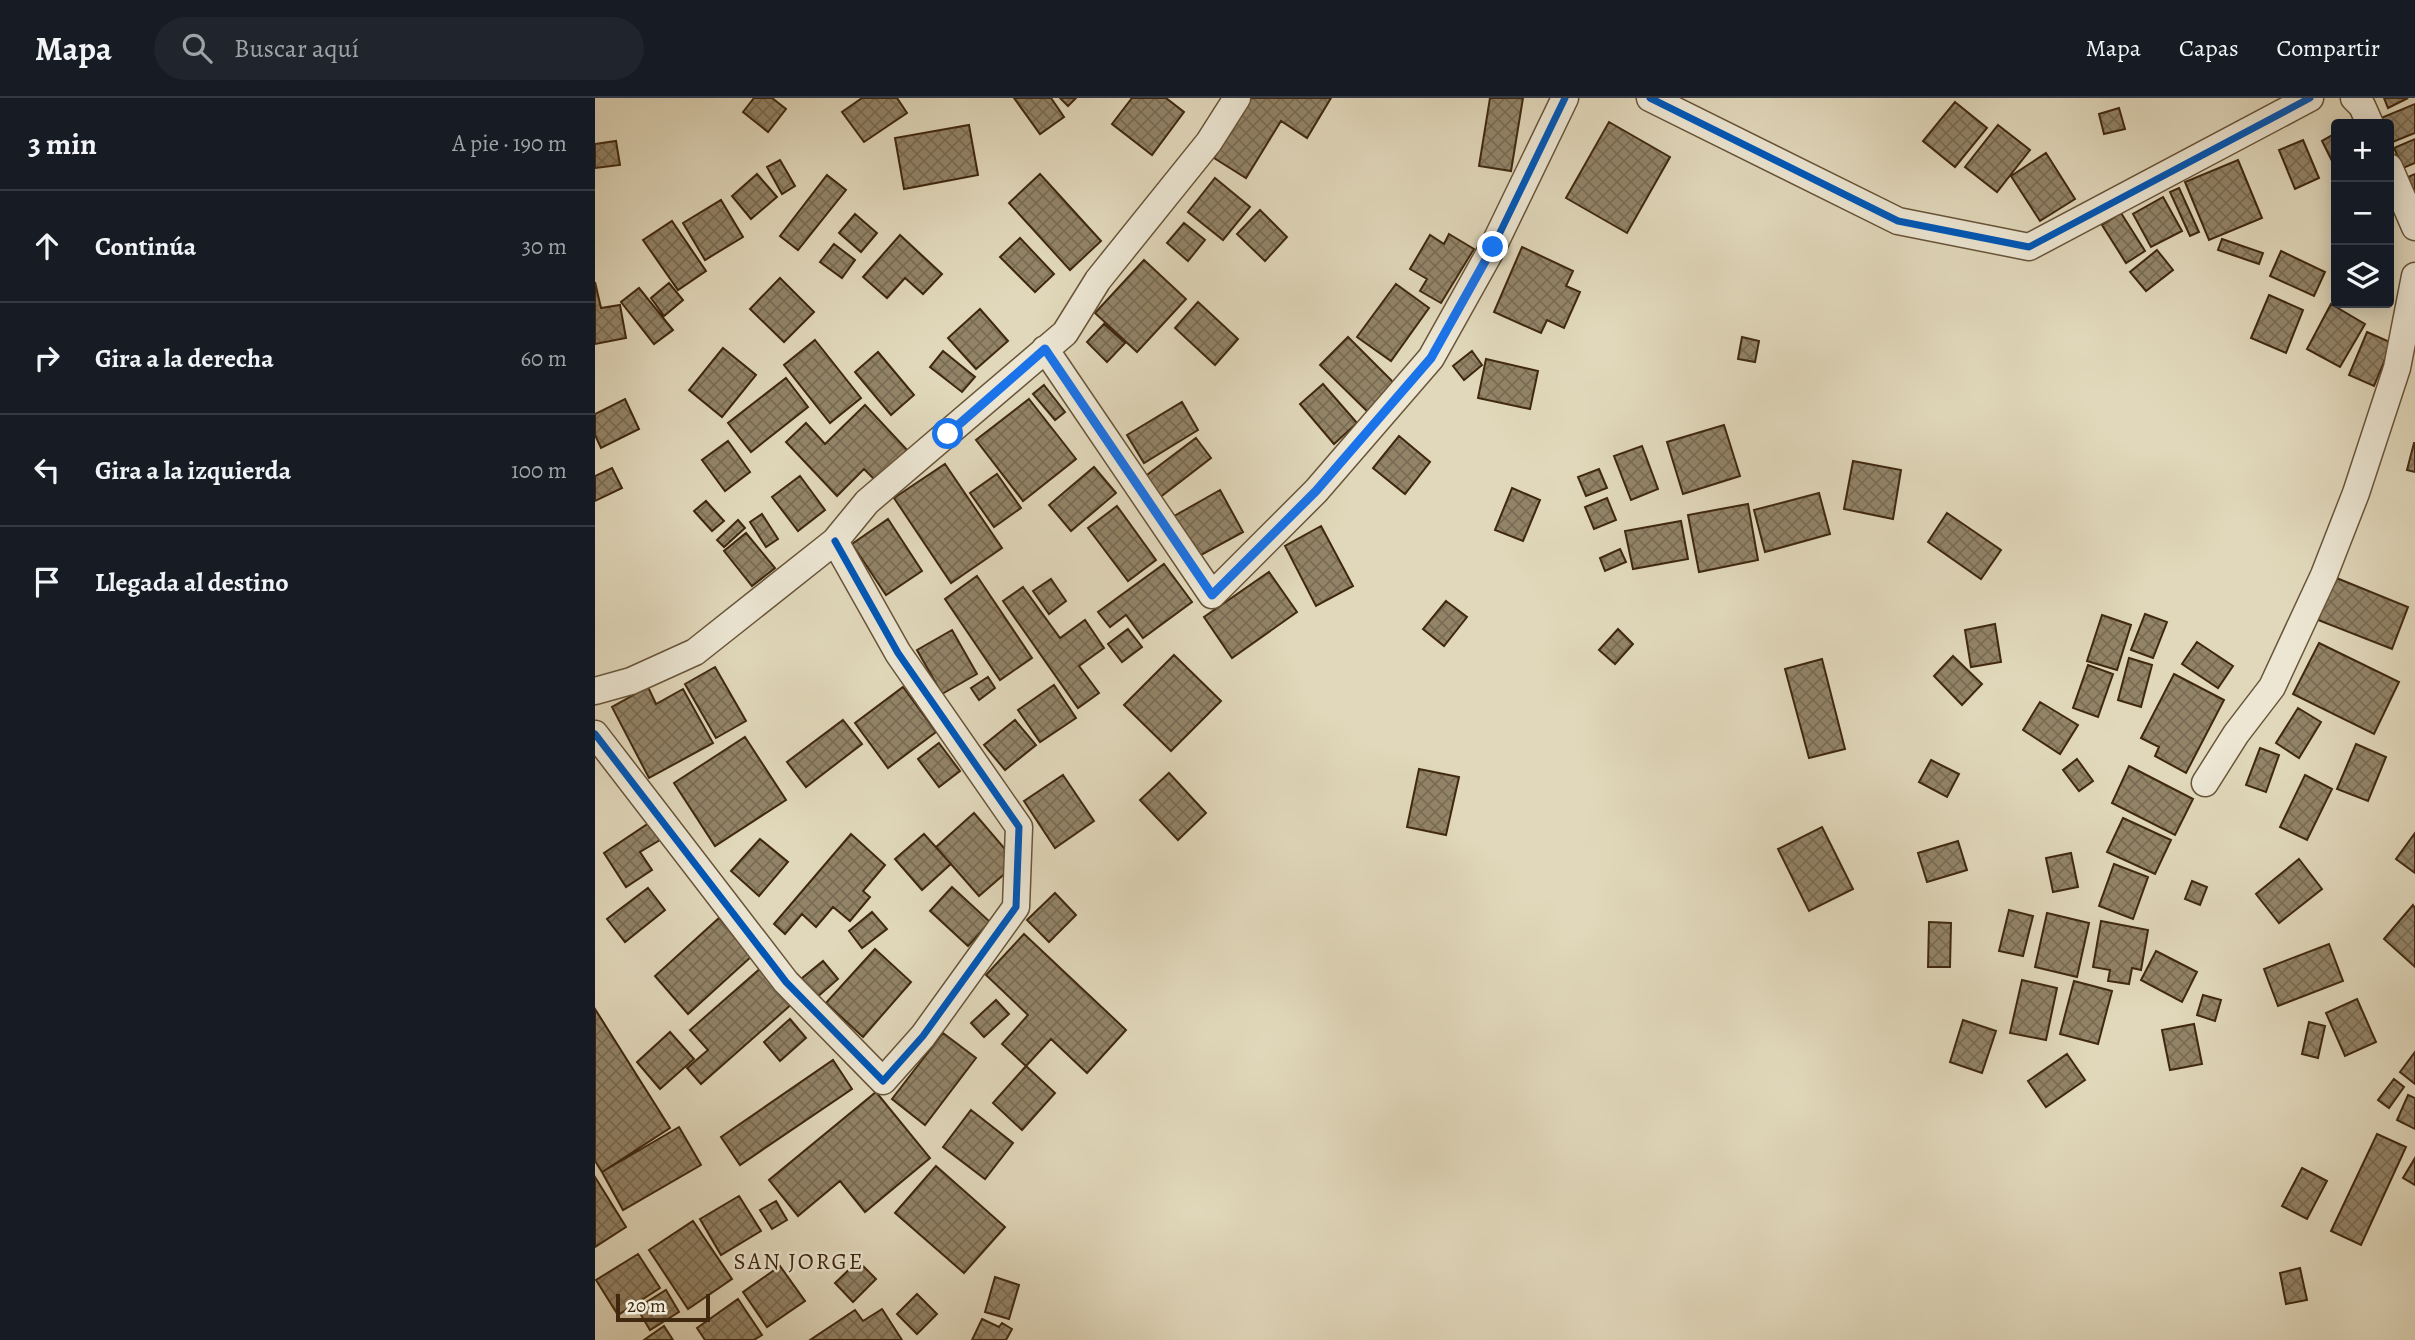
<!DOCTYPE html>
<html lang="es">
<head>
<meta charset="utf-8">
<style>
  :root { --surface:#171b24; --page:#20242c; --text:#f1f3f6; --muted:#9ea1a6; --line:#363941 }
  body { margin:0; font-family:Alegreya,serif; background:var(--page); color:var(--text) }
  .controls { position:absolute; right:21px; top:21px; display:grid; overflow:hidden; border-radius:7px; box-shadow:0 4px 18px #0003 }
  .controls button { width:63px; height:63px; display:grid; place-items:center; padding:0; border:0; border-bottom:2px solid var(--line); background:var(--surface); color:var(--text); font:35px sans-serif }
  .scale { position:absolute; left:21px; bottom:18px; width:94px; box-sizing:border-box; padding-left:7px; border:4px solid #3f280e; border-top:0; font-size:19px; line-height:24px; white-space:nowrap; color:#3f280e; -webkit-text-stroke:5px #ece6d3; paint-order:stroke }
  .stop { position:absolute; width:21px; height:21px; margin:-16px; border:5px solid #1a73e8; border-radius:50%; background:#fff }
  .stop.end { background:#1a73e8; border-color:#fff; box-shadow:0 2px 7px #0008 }
  .list { margin:0; padding:0; list-style:none }
  h2 { display:flex; justify-content:space-between; align-items:center; height:91px; margin:0; padding:0 28px; font-size:30px }
  h2 small { font-size:23px; font-weight:400; color:var(--muted) }
  .list li { display:grid; grid-template-columns:46px 1fr auto; gap:21px; align-items:center; box-sizing:border-box; height:112px; padding:0 28px; border-top:2px solid var(--line) }
  .list b { display:block; font-size:26px; white-space:nowrap }
  .list em { font-size:23px; font-style:normal; color:var(--muted) }
  .icon { flex:none; width:38px; height:38px; fill:none; stroke:currentColor; stroke-width:2; stroke-linecap:round; stroke-linejoin:round }
  .map { position:relative; flex:none; width:1820px; height:1242px; overflow:hidden }
  header { display:flex; align-items:center; gap:42px; box-sizing:border-box; height:98px; padding:0 35px; background:var(--surface); border-bottom:2px solid var(--line) }
  header strong { font-size:33px }
  nav { display:flex; gap:38px; margin-inline-start:auto; font-size:24px }
  .search { width:490px; height:63px; background:var(--page); display:flex; align-items:center; gap:18px; box-sizing:border-box; padding:0 24px; border-radius:38px; color:var(--muted); font-size:26px }
  main { display:flex }
  aside { flex:1; background:var(--surface) }
  .map>svg:first-child { display:block }
  .building { fill:url(#building-cross-hatch); stroke:#3f280e; stroke-width:2 }
  .lines { fill:none; stroke-linecap:round; stroke-linejoin:round }
  .minor-casing { stroke:#685439; stroke-width:29 }
  .minor { stroke:#ece6d3; stroke-width:26 }
  .cycleway-casing { stroke:#ece6d3; stroke-width:11 }
  .cycleway { stroke:#0057b8; stroke-width:7 }
  .route { stroke:#1a73e8; stroke-width:9 }
  .labels { text-anchor:middle; stroke-width:5; stroke-linejoin:round; paint-order:stroke }
  .neighbourhood-label { font-size:23px; letter-spacing:2px; fill:#3f280e; stroke:#ece6d3 }
</style>
</head>
<body>
<header>
<strong>Mapa</strong>
<div class="search"><svg class="icon" aria-label="search" viewBox="0 0 24 24"><circle cx="10" cy="10" r="6"/><path d="M15 15l6 6"/></svg>Buscar aquí</div>
<nav><a>Mapa</a><a>Capas</a><a>Compartir</a></nav>
</header>
<main>
<aside>
<h2>3 min<small>A pie · 190 m</small></h2>
<ul class="list">
<li><svg class="icon" aria-label="ahead" viewBox="0 0 24 24"><path d="M12 20V5M6 11l6-6 6 6"/></svg><div><b>Continúa</b></div><em>30 m</em></li>
<li><svg class="icon" aria-label="right" viewBox="0 0 24 24"><path d="M7 20v-9h11M14 6l5 5-5 5"/></svg><div><b>Gira a la derecha</b></div><em>60 m</em></li>
<li><svg class="icon" aria-label="left" viewBox="0 0 24 24"><path d="M17 20v-9H6M10 6l-5 5 5 5"/></svg><div><b>Gira a la izquierda</b></div><em>100 m</em></li>
<li><svg class="icon" aria-label="arrive" viewBox="0 0 24 24"><path d="M6 21V4h12l-3 4 3 4H6"/></svg><div><b>Llegada al destino</b></div></li>
</ul>
</aside>
<div class="map">
<svg width="1820" height="1242" viewBox="0 0 1820 1242">
  <defs>
    <pattern id="building-cross-hatch" width="8" height="8" patternUnits="userSpaceOnUse" patternTransform="scale(1.75)"><rect width="8" height="8" fill="#938468"/><path d="M0 0l8 8M0 8l8-8" fill="none" stroke="#796c54"/></pattern>
  </defs>
  <rect width="100%" height="100%" fill="#e1d8bb"/>
  <filter id="stains"><feTurbulence type="fractalNoise" baseFrequency=".00286" numOctaves="4"/><feColorMatrix values="0 0 0 0 .2 0 0 0 0 .09 0 0 0 0 .02 0 0 0 .5 -.17"/></filter>
  <radialGradient id="worn" r=".72"><stop offset=".6" stop-color="#630" stop-opacity="0"/><stop offset="1" stop-color="#630" stop-opacity=".3"/></radialGradient>
  <!-- building -->
  <path class="building" d="M159,0H177L191,11L173,34L148,14Z
    M267,0H302L312,15L269,44L247,14Z
    M419,0H456L469,19L445,36Z
    M465,0H481L473,8Z
    M537,0H571L589,14L557,57L517,26Z
    M656,0H736L712,40L686,23L651,80L619,60Z
    M895,0H928L916,73L884,68Z
    M1789,0H1813L1793,10Z
    M1360,4L1392,30L1360,69L1328,43Z
    M1820,6V35L1795,45L1794,26H1788L1786,20Z
    M1524,10L1530,31L1509,36L1504,16Z
    M1014,24L1075,59L1032,135L971,100Z
    M374,27L383,77L309,91L300,40Z
    M1403,27L1435,52L1402,94L1370,69Z
    M1741,35V71L1727,43Z
    M1820,41V65L1808,70L1799,50Z
    M1708,42L1724,80L1700,91L1684,52Z
    M21,43L25,67L0,70V46Z
    M1451,55L1480,101L1445,123L1416,78Z
    M185,62L200,88L187,96L172,69Z
    M1643,62L1667,120L1614,142L1590,84Z
    M162,76L182,99L156,121L137,98Z
    M445,76L506,143L475,172L414,105Z
    M1820,76V96L1813,79Z
    M232,77L251,92L203,152L185,138Z
    M620,80L655,109L628,142L593,114Z
    M1584,90L1604,134L1595,138L1575,94Z
    M1568,99L1587,133L1556,149L1538,116Z
    M126,102L148,139L110,162L88,125Z
    M665,112L692,139L670,163L642,136Z
    M1526,115L1550,153L1531,165L1507,127Z
    M260,116L282,135L266,154L244,135Z
    M77,123L111,173L83,192L48,142Z
    M589,125L610,142L593,163L572,145Z
    M854,136L879,151L846,205L825,193L832,181L815,171L835,137L849,146Z
    M305,137L347,176L328,196L310,180L292,200L268,179Z
    M425,140L459,176L440,194L405,159Z
    M1627,141L1668,155L1664,166L1623,152Z
    M239,146L260,162L247,180L225,164Z
    M927,149L978,173L971,188L985,194L969,230L952,222L946,235L899,214Z
    M1562,152L1578,172L1551,193L1535,174Z
    M1686,153L1730,174L1719,198L1675,178Z
    M549,162L591,201L542,254L500,215Z
    M185,180L219,214L189,244L155,211Z
    M0,184L6,210L25,207L31,240L0,246Z
    M74,185L88,202L69,218L56,200Z
    M801,186L834,210L796,263L762,239Z
    M44,190L78,232L59,246L26,204Z
    M1674,197L1708,212L1691,255L1656,240Z
    M603,204L643,241L620,267L580,230Z
    M1736,206L1770,226L1745,269L1712,251Z
    M385,211L413,243L381,271L353,240Z
    M509,226L530,245L512,264L492,244Z
    M1772,234L1797,245L1779,288L1754,277Z
    M753,239L802,288L775,316L725,267Z
    M1147,239L1164,243L1160,264L1143,261Z
    M220,242L266,300L235,325L189,267Z
    M128,250L161,277L127,319L94,292Z
    M348,253L380,279L367,294L335,269Z
    M877,253L887,267L869,282L858,268Z
    M283,254L319,297L296,317L260,274Z
    M891,261L943,273L935,311L883,300Z
    M191,280L213,309L156,354L133,325Z
    M728,286L762,325L739,346L705,306Z
    M449,287L470,314L460,322L438,296Z
    M30,301L44,331L6,350L0,337V316Z
    M434,301L481,361L428,403L381,342Z
    M587,304L603,332L549,365L532,337Z
    M270,307L313,353L281,383L269,371L242,398L191,344L211,325L230,346Z
    M1129,327L1145,378L1088,396L1072,344Z
    M804,338L835,364L810,396L778,370Z
    M601,340L616,360L564,400L548,380Z
    M133,343L155,374L130,393L107,362Z
    M1819,345H1820V374L1812,372Z
    M1047,348L1063,391L1036,402L1019,358Z
    M1258,363L1306,372L1298,421L1249,411Z
    M350,366L407,450L356,485L299,400Z
    M499,369L521,395L476,433L454,407Z
    M17,370L27,390L0,403V378Z
    M1004,371L1012,390L991,398L983,379Z
    M402,376L426,410L399,429L375,395Z
    M205,378L230,412L203,433L177,399Z
    M917,390L945,402L928,443L900,432Z
    M625,392L648,434L597,462L574,421Z
    M1224,395L1235,436L1170,454L1159,412Z
    M1012,400L1021,422L999,431L990,409Z
    M111,403L129,423L117,433L99,413Z
    M1153,406L1163,462L1104,474L1093,417Z
    M522,408L561,462L533,483L493,430Z
    M1352,415L1406,452L1386,481L1333,444Z
    M167,416L183,441L171,449L155,424Z
    M293,421L327,473L291,497L257,446Z
    M143,422L150,430L129,449L122,442Z
    M1086,423L1093,461L1038,471L1030,433Z
    M726,428L758,488L721,508L690,448Z
    M151,435L180,470L157,488L129,453Z
    M1025,451L1031,464L1010,473L1005,460Z
    M569,466L597,504L548,540L531,517L515,529L503,514Z
    M674,474L702,514L637,560L609,519Z
    M382,478L437,560L405,582L350,501Z
    M1739,479L1813,509L1797,551L1723,522Z
    M456,481L471,503L454,516L438,493Z
    M428,489L465,540L490,522L509,550L484,568L504,595L483,610L408,503Z
    M851,503L872,519L849,548L828,531Z
    M1550,516L1572,524L1558,560L1536,552Z
    M1507,517L1536,527L1522,572L1492,563Z
    M1400,526L1406,564L1376,569L1370,532Z
    M533,531L547,549L527,564L513,546Z
    M1023,531L1038,546L1020,566L1004,552Z
    M357,532L382,576L347,596L322,552Z
    M1602,544L1638,568L1623,590L1587,566Z
    M1724,545L1804,584L1779,636L1698,596Z
    M579,557L626,603L576,653L529,607Z
    M1358,558L1387,586L1367,607L1339,578Z
    M1534,560L1557,567L1546,609L1523,602Z
    M1227,561L1250,651L1214,660L1190,571Z
    M1493,567L1518,576L1503,619L1478,610Z
    M120,569L151,623L121,640L90,586Z
    M1579,576L1629,602L1591,675L1560,658L1564,649L1546,640Z
    M393,579L400,590L384,602L376,590Z
    M459,587L481,620L445,644L423,612Z
    M53,589L61,606L88,591L118,645L54,680L17,609Z
    M308,589L341,634L293,670L260,625Z
    M1445,604L1483,627L1465,656L1428,632Z
    M1703,610L1726,624L1704,660L1681,645Z
    M248,622L267,646L211,689L192,664Z
    M420,622L441,647L410,672L389,647Z
    M150,639L191,702L120,748L79,685Z
    M344,645L365,673L344,689L323,661Z
    M1761,646L1791,659L1773,703L1742,691Z
    M1665,650L1684,657L1671,694L1651,687Z
    M1482,661L1498,683L1484,693L1468,672Z
    M1336,662L1364,676L1352,699L1324,684Z
    M1534,668L1598,701L1580,737L1517,705Z
    M824,671L864,679L851,737L812,729Z
    M574,675L611,715L583,742L545,702Z
    M468,677L499,723L460,750L429,703Z
    M1710,677L1737,691L1712,742L1685,729Z
    M379,715L422,765L384,798L341,749Z
    M1528,720L1576,742L1560,776L1512,754Z
    M54,725L65,742L45,754L57,772L31,789L9,755Z
    M1227,729L1258,791L1214,813L1183,751Z
    M1820,735V775L1801,761Z
    M256,736L290,767L268,793L275,799L255,823L238,809L221,829L207,816L190,836L179,826Z
    M329,736L356,766L327,792L300,761Z
    M165,741L193,764L164,798L136,773Z
    M1363,743L1372,772L1332,784L1323,755Z
    M1476,755L1483,789L1458,794L1451,760Z
    M1704,761L1727,791L1684,825L1661,796Z
    M1519,766L1553,779L1538,821L1504,808Z
    M1597,783L1612,789L1605,807L1590,801Z
    M357,789L395,824L373,848L335,813Z
    M53,790L70,812L30,844L12,821Z
    M460,795L481,817L454,844L432,822Z
    M1818,807L1820,810V869L1789,841Z
    M1414,812L1438,818L1428,858L1404,853Z
    M277,814L292,831L267,850L254,833Z
    M1452,815L1494,825L1482,879L1440,869Z
    M124,820L157,858L93,916L60,878Z
    M1506,823L1553,832L1546,872L1537,870L1534,886L1513,883L1515,872L1498,869Z
    M1334,824L1356,825L1355,869H1333Z
    M429,836L531,932L492,975L456,941L431,968L407,946L433,917L391,877Z
    M1734,846L1748,883L1683,908L1669,871Z
    M280,851L316,884L268,939L231,905Z
    M1561,853L1602,874L1587,904L1546,882Z
    M228,863L243,881L221,900L206,881Z
    M167,869L198,905L106,986L92,970L113,952L95,932Z
    M1427,882L1462,890L1451,942L1415,935Z
    M1479,883L1517,893L1503,946L1465,936Z
    M1608,897L1626,902L1620,923L1602,917Z
    M1762,901L1781,944L1750,958L1731,915Z
    M401,902L414,916L389,939L376,925Z
    M0,911L75,1030L7,1074L0,1063Z
    M195,921L211,940L185,963L169,944Z
    M1368,922L1401,933L1387,975L1355,964Z
    M1714,924L1730,928L1723,960L1707,956Z
    M1599,926L1607,966L1575,972L1567,932Z
    M75,934L99,961L65,991L42,964Z
    M348,935L381,960L330,1027L297,1001Z
    M1820,954V986L1805,974Z
    M1472,956L1490,982L1451,1009L1433,983Z
    M238,962L257,991L145,1067L126,1039Z
    M431,968L460,995L427,1032L398,1005Z
    M1799,981L1809,989L1794,1010L1783,1002Z
    M281,994L335,1060L270,1114L245,1083L203,1118L174,1082Z
    M1813,997L1820,1000V1031L1802,1022Z
    M376,1012L418,1045L390,1081L348,1049Z
    M84,1029L106,1067L28,1112L7,1074Z
    M1782,1036L1811,1049L1766,1147L1736,1133Z
    M1820,1060V1087L1808,1080Z
    M341,1068L410,1129L369,1175L300,1115Z
    M1707,1070L1732,1083L1712,1121L1687,1108Z
    M0,1079L31,1129L0,1149Z
    M144,1098L166,1133L126,1157L105,1121Z
    M181,1103L192,1122L177,1131L165,1112Z
    M98,1123L137,1181L93,1211L54,1152Z
    M43,1156L65,1190L23,1217L1,1182Z
    M263,1163L281,1181L258,1204L240,1185Z
    M185,1168L210,1203L172,1229L148,1194Z
    M1705,1170L1712,1202L1691,1206L1685,1175Z
    M400,1179L424,1187L414,1221L390,1214Z
    M71,1192L84,1214L55,1232L42,1210Z
    M322,1196L342,1216L322,1236L302,1216Z
    M143,1201L167,1237L159,1242H110L102,1230Z
    M287,1211L307,1242H215L260,1212L268,1223Z
    M387,1221L404,1229L407,1225L417,1231L411,1242H377Z
    M69,1228L78,1242H49Z"/>
  <g class="lines">
    <!-- minor casing -->
    <g class="minor-casing">
      <path id="minor" d="M1055,0L1303,123L1434,149L1715,0
        M1759,0L1767,8L1775,26
        M1794,69L1820,129
        M450,251L617,497L721,393L836,260L898,149L970,0
        M0,593L36,583L100,554L240,443L272,404L470,235L503,182L614,44L642,0
        M0,636L191,884L288,983L328,938L421,809L424,729L303,555L240,443
        M1610,685L1641,636L1677,589L1729,477L1761,395L1802,270L1820,178"/>
    </g>
    <!-- minor -->
    <use href="#minor" class="minor"/>
    <!-- cycleway casing -->
    <g class="cycleway-casing">
      <path id="cycleway" d="M1055,0L1303,123L1434,149L1715,0
        M450,251L617,497L721,393L836,260L898,149L970,0
        M0,636L191,884L288,983L328,938L421,809L424,729L303,555L240,443"/>
    </g>
    <!-- cycleway -->
    <use href="#cycleway" class="cycleway"/>
  </g>
  <g class="lines">
    <!-- route -->
    <path class="route" d="M353,336L450,251L617,497L721,393L836,260L898,149"/>
  </g>
  <g class="labels">
    <!-- neighbourhood labels -->
    <g class="neighbourhood-label">
      <text x="204" y="1171">SAN JORGE</text>
    </g>
  </g>
  <rect width="100%" height="100%" filter="url(#stains)"/>
  <rect width="100%" height="100%" fill="url(#worn)"/>
</svg>
<div class="controls">
<button>+</button>
<button>−</button>
<button><svg class="icon" aria-label="layers" viewBox="0 0 24 24"><path d="M12 4l9 5-9 5-9-5zM3 14l9 5 9-5"/></svg></button>
</div>
<div class="scale">20 m</div>
<div class="stop" style="left:353px;top:336px"></div>
<div class="stop end" style="left:898px;top:149px"></div>
</div>
</main>
</body>
</html>
